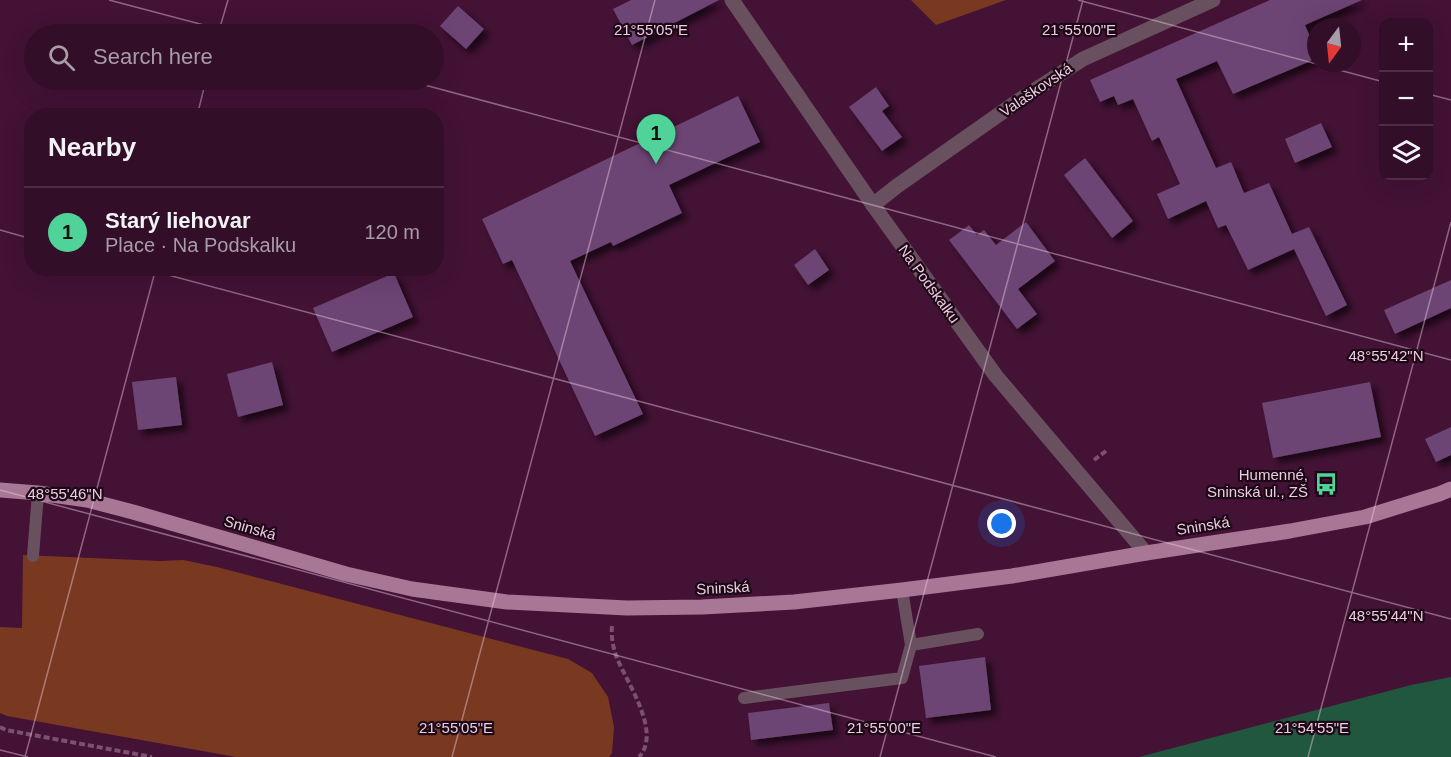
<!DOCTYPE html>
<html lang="en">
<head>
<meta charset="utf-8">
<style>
  :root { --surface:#320e28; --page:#3a1730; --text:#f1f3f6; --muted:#a89ca8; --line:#4d2e45; --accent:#4fd399 }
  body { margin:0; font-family:Helvetica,sans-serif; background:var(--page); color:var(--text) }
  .controls { position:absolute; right:18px; top:18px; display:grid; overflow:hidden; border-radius:12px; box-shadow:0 6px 24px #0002 }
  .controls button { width:54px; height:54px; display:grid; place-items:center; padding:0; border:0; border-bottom:2px solid var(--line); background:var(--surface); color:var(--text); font:30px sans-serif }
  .compass { position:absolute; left:1307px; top:18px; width:54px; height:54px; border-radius:50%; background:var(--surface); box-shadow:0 6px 24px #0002; rotate:195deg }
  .you { position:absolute; left:1002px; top:524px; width:21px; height:21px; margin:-15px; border:4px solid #fff; border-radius:50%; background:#1a73e8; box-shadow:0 0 0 9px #1a73e833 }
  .badge { display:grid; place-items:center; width:39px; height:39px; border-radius:50%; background:var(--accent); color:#111; font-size:20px; font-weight:700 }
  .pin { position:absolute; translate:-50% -50px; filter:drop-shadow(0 2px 3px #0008) }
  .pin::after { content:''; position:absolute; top:32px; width:21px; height:18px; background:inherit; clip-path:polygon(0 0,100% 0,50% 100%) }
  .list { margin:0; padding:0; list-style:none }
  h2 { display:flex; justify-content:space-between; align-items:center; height:78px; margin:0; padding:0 24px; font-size:26px }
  h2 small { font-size:20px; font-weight:400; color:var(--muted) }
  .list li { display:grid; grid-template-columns:39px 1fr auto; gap:18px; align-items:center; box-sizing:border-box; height:90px; padding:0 24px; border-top:2px solid var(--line) }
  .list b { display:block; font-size:22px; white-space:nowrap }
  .list p { margin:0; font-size:20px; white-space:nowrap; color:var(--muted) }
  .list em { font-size:20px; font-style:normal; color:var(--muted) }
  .icon { flex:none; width:33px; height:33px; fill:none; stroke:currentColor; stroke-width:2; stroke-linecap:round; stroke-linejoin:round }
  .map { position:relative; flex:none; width:1451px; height:757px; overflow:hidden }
  .search { position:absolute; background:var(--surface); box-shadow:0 6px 24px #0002; left:24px; top:24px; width:420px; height:66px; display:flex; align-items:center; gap:15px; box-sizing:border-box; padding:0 21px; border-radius:33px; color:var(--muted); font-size:22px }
  .panel { position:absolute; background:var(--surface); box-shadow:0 6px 24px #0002; left:24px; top:108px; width:420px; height:168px; border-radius:24px }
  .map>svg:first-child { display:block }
  .green { fill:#793921 }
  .water { fill:#21573e }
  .building { fill:#6d4574; filter:url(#shadow) }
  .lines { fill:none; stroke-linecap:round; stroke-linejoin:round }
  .path { stroke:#7c516f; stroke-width:4; stroke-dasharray:6 3; stroke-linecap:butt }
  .service { stroke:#69505f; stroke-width:12 }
  .minor { stroke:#69505f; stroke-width:15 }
  .tertiary { stroke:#69505f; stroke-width:15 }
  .primary { stroke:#a87796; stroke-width:15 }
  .ticks { fill:none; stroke:#ebcbdf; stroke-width:1.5; stroke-opacity:0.45 }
  .labels { text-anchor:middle; stroke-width:4.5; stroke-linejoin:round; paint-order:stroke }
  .street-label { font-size:15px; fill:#ebcbdf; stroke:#1d0817 }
  .poi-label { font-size:15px; fill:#ebcbdf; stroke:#1d0817; text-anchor:end }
  .ticks-label { font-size:15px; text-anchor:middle; fill:#ebcbdf; stroke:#1d0817; stroke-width:4.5; stroke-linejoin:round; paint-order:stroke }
</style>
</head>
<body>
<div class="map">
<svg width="1451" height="757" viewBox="0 0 1451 757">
  <defs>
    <filter id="shadow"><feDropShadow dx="5.5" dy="5.5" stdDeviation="3" flood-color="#0009"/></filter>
  </defs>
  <rect width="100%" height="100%" fill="#431235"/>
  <!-- green -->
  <path class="green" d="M911,0H1006L936,25Z
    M23,555L160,561L183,560L217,567L568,659L592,673L608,697L614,727L612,753L609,757H236L7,716L0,713V627L22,628Z"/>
  <!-- water -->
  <path class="water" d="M1451,677V757H1139L1411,685Z"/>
  <!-- building -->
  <path class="building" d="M631,0H719L632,45L613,9Z
    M1270,0H1362L1305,25L1316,51V58L1306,63L1233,94L1217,61L1176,79L1216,168L1231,162L1244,193L1269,183L1292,234L1309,227L1347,305L1326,316L1294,249L1248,270L1226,225L1218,228L1206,201L1168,219L1157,194L1180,184L1159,137L1152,141L1133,99L1118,105L1114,96L1100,102L1090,80Z
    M458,6L484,29L466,49L440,26Z
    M876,87L889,106L882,111L902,137L882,151L849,107Z
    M738,96L760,142L669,185L682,213L613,246L611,242L570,261L643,414L595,436L512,260L503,264L482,219Z
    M1321,123L1332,147L1295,163L1285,139Z
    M1085,158L1133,221L1112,238L1064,175Z
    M1026,222L1055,261L1018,289L1037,314L1017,329L949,240L969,225L977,235L984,230L996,245Z
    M815,249L829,270L808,285L794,265Z
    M394,273L413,317L332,352L313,308Z
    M1451,280V308L1395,334L1384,310Z
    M272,362L283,405L238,417L227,374Z
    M176,377L182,425L138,430L132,382Z
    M1370,382L1381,437L1273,458L1262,403Z
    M1451,427V455L1436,462L1425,439Z
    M985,657L991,710L926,718L919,666Z
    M829,703L833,730L751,740L748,713Z"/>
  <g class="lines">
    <!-- path -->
    <path class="path" d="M1094,460L1106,451
      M612,626C611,637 613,648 617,658C627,683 662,732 639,757
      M0,727L6,730L152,757"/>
    <!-- service -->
    <path class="service" d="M33,556L38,493
      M911,645L978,634
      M744,698L902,678L911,645L902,590"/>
    <!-- minor -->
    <path class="minor" d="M873,205L897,186L1021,99L1083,59L1213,0"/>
    <!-- tertiary -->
    <path class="tertiary" d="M732,0L873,205L996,376L1146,553"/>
    <!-- primary -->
    <path class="primary" d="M0,490L38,493L87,500L133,512L346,574L412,589L507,602L627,608L702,607L794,602L902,590L1012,576L1146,553L1290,531L1365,517L1439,494L1451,489"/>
  </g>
  <!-- ticks -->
  <path class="ticks" d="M109,0L238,34M1078,0L1384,82M218,34L228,0M406,80L1451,360M1428,94L1451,100M197,116L206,80M0,230L32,239M142,268L1451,619M0,490L996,757M0,750L28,757M25,757L156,268M452,757L655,0M880,757L1083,0M1308,757L1451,222"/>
  <!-- icons -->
  <defs>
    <g id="bus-bare" transform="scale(1.8)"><path d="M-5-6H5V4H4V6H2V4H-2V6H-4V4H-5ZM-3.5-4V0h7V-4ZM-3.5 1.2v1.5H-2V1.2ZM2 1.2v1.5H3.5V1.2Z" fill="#4fd399" stroke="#1d0817" stroke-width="2.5" paint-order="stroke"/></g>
  </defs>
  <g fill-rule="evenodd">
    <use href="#bus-bare" x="1326" y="484"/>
  </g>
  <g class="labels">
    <!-- street labels -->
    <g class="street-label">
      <text transform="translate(1036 90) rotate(-34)" y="5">Valaškovská</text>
      <text transform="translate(929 284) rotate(54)" y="5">Na Podskalku</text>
      <text transform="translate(1203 526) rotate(-9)" y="5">Sninská</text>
      <text transform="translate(250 528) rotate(16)" y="5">Sninská</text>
      <text transform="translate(723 588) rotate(-3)" y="5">Sninská</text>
    </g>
    <!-- poi labels -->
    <g class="poi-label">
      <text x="1308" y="480">Humenné,<tspan x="1308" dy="17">Sninská ul., ZŠ</tspan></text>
    </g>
  </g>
  <g class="ticks-label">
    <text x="651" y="35">21°55'05"E</text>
    <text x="1079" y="35">21°55'00"E</text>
    <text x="1386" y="361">48°55'42"N</text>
    <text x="65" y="499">48°55'46"N</text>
    <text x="1386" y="621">48°55'44"N</text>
    <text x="456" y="733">21°55'05"E</text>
    <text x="884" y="733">21°55'00"E</text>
    <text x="1312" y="733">21°54'55"E</text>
  </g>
</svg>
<div class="controls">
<button>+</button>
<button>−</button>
<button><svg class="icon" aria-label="layers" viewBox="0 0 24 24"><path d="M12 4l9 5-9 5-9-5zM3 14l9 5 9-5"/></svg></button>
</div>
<svg class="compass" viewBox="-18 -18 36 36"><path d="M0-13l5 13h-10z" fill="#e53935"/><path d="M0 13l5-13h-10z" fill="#a89ca8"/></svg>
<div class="you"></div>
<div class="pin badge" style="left:656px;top:164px">1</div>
<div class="search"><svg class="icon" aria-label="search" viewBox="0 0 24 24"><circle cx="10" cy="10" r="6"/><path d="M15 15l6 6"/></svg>Search here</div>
<section class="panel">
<h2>Nearby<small></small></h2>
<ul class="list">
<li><span class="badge">1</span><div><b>Starý liehovar</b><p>Place · Na Podskalku</p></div><em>120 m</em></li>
</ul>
</section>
</div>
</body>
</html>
